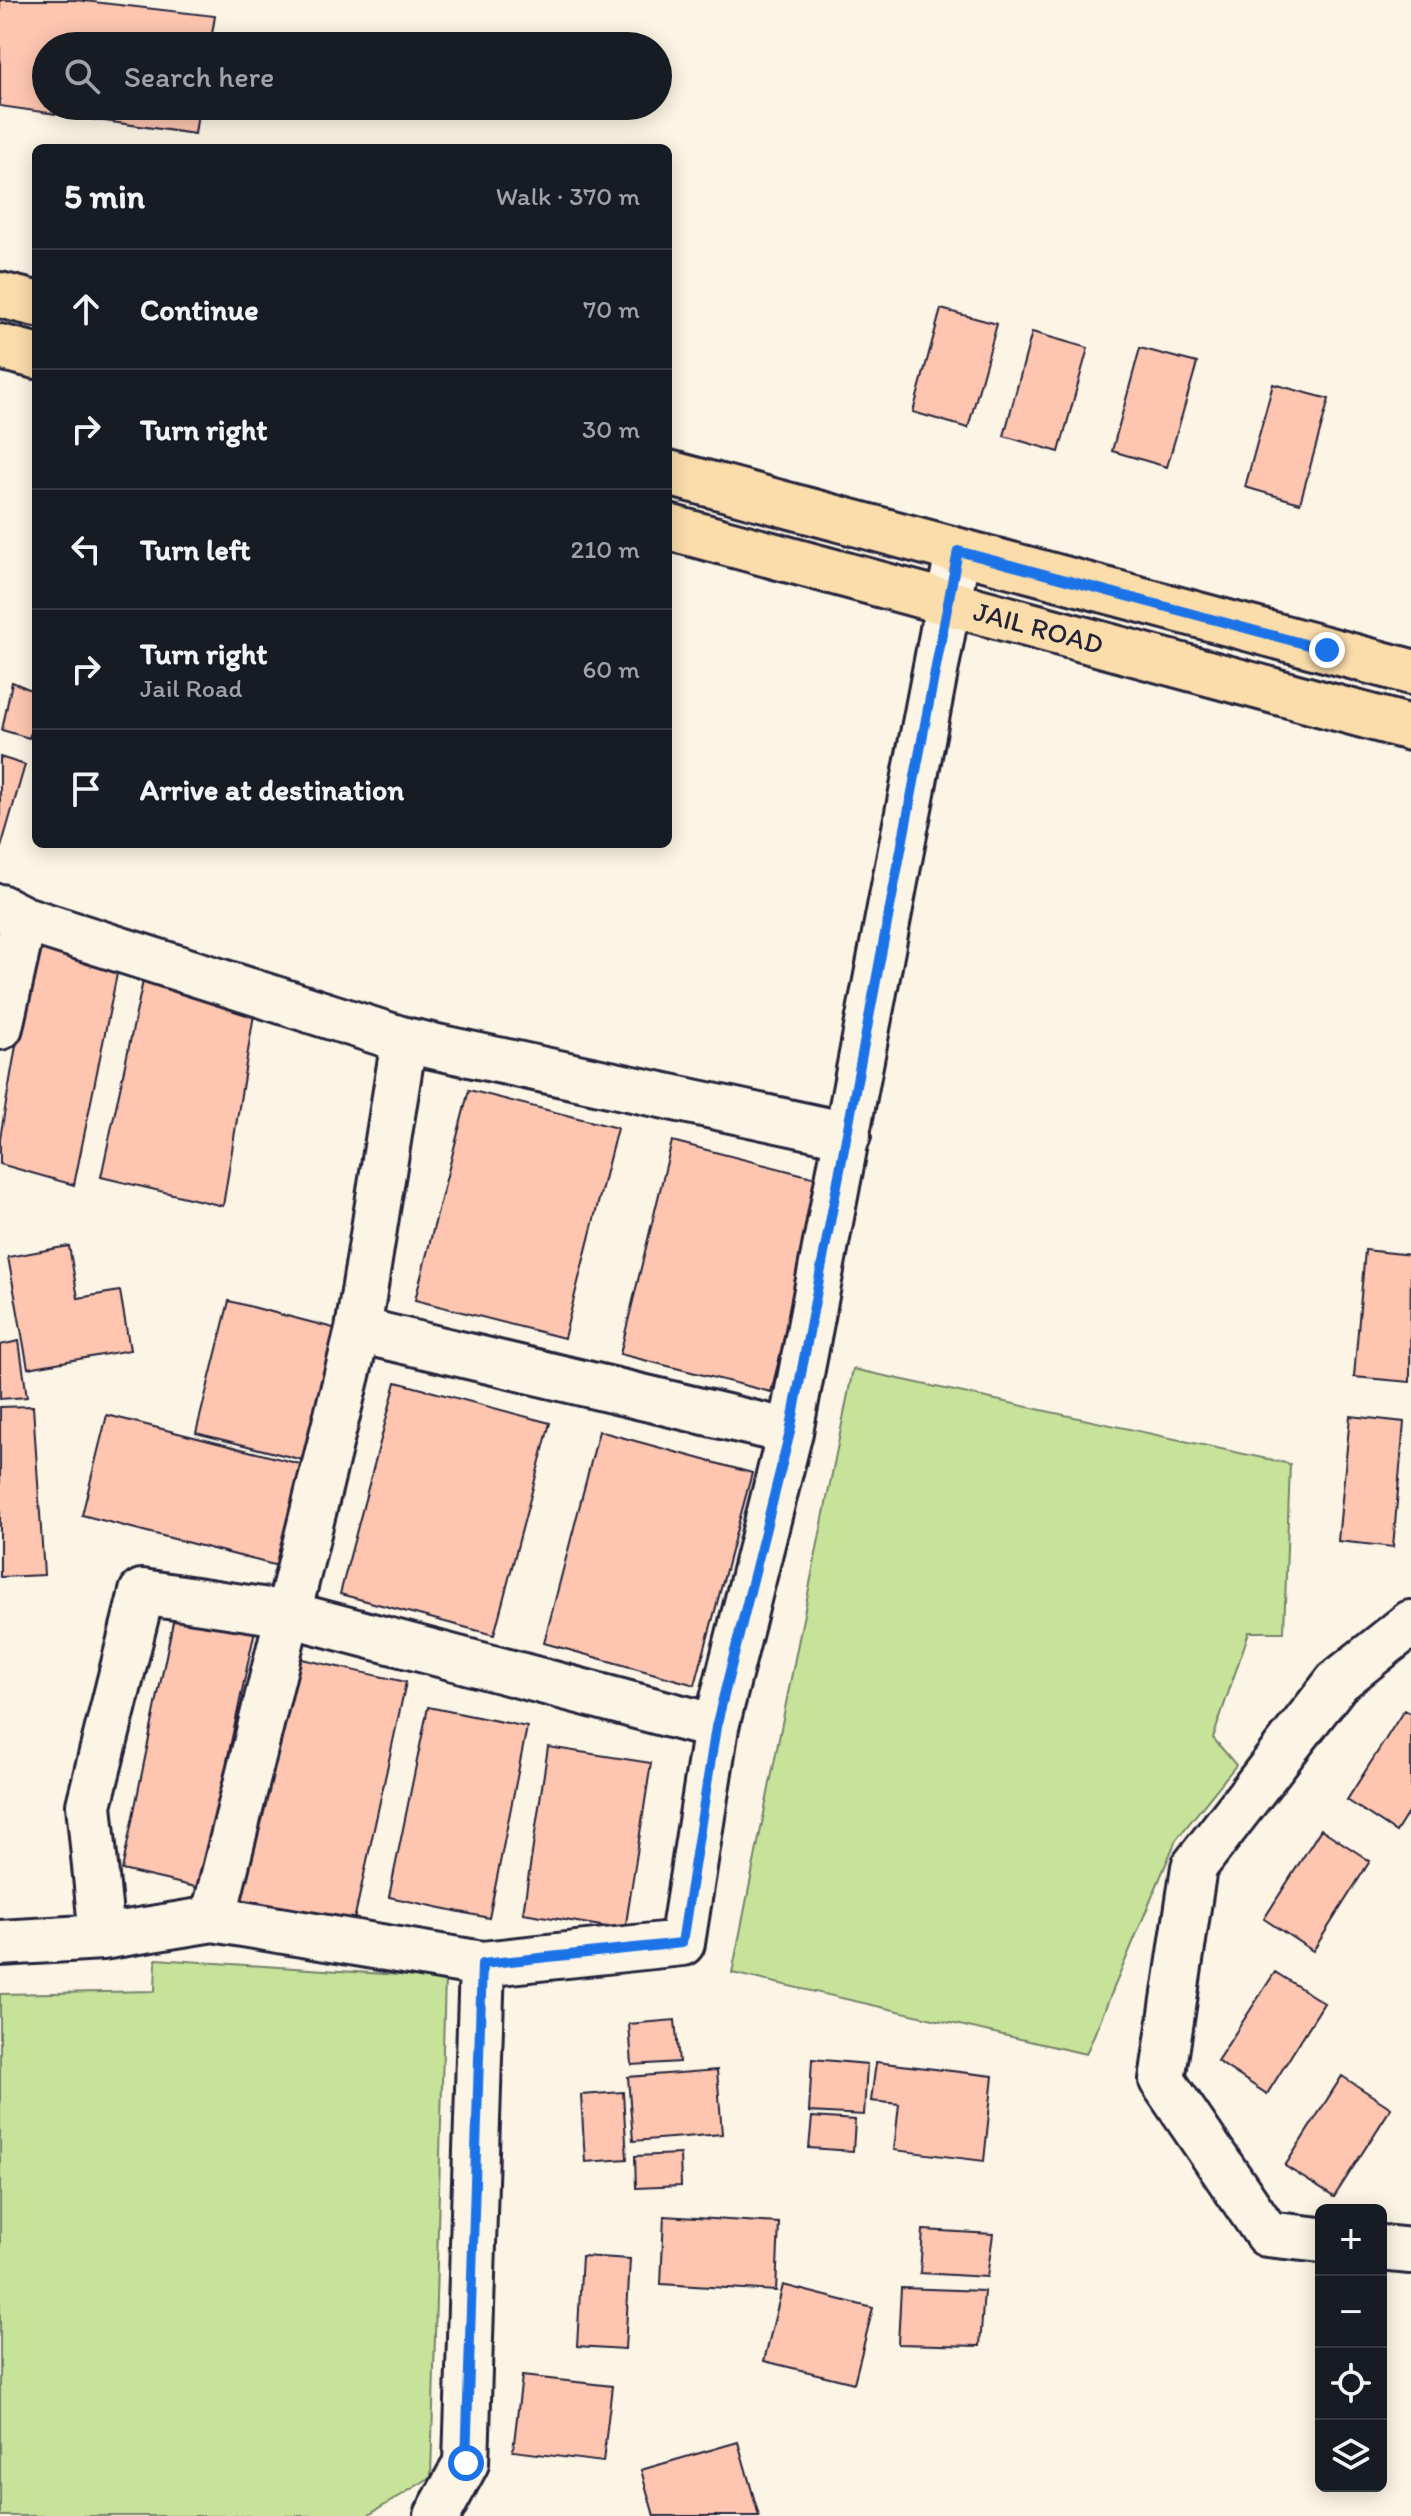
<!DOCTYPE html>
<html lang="en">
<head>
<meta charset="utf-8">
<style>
  :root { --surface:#171b24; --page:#20242c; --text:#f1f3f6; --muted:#9ea1a6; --line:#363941 }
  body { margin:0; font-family:Itim,sans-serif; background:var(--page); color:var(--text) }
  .controls { position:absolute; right:24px; bottom:24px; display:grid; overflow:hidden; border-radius:12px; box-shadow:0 4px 20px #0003 }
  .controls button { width:72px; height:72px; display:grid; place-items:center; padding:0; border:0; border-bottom:2px solid var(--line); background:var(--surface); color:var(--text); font:40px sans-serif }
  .stop { position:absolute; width:24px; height:24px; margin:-18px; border:6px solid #1a73e8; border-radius:50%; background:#fff }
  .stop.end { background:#1a73e8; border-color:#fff; box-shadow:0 2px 8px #0008 }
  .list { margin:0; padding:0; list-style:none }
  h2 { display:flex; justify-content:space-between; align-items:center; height:104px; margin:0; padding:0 32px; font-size:34px }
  h2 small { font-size:26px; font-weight:400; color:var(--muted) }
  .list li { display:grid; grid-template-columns:52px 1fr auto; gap:24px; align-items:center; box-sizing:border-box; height:120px; padding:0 32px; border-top:2px solid var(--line) }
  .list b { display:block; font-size:30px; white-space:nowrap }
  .list p { margin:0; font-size:26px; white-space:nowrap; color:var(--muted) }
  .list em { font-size:26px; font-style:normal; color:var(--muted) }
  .icon { flex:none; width:44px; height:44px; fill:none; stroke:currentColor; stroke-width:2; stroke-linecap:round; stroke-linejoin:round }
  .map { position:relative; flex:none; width:1411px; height:2516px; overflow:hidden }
  .search { position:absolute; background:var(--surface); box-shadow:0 4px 20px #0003; left:32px; top:32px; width:640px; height:88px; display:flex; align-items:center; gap:20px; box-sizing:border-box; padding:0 28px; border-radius:44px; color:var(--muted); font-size:30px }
  .panel { position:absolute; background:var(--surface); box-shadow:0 4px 20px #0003; left:32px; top:144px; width:640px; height:704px; border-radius:12px }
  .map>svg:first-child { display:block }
  .green { fill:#c7e39a; stroke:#74826a; stroke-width:2 }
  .building { fill:#fec6b1; stroke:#22223b; stroke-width:2 }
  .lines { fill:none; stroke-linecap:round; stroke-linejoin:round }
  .minor-casing { stroke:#22223b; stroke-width:50 }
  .major-casing { stroke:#22223b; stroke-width:50 }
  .minor { stroke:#fcf5e5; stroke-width:44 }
  .major { stroke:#fbddab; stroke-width:44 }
  .route { stroke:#1a73e8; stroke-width:10 }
  .labels { text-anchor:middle; stroke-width:8; stroke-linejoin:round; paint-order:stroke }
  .street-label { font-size:28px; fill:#22223b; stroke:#fcf5e5 }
</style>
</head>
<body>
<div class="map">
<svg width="1411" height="2516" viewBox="0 0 1411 2516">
  <rect width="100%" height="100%" fill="#fcf5e5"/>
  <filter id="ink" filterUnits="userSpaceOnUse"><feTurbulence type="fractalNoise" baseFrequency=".0125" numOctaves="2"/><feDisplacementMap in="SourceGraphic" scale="16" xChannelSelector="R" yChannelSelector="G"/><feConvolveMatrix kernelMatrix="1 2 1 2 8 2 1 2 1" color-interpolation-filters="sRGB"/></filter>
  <g filter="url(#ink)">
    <!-- green -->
    <path class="green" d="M853,1369L1290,1464L1284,1632H1249L1213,1738L1236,1765L1176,1840L1086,2054L732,1973Z
      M156,1959L445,1978L431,2477L367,2516H0V1994L155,1991Z"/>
    <!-- building -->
    <path class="building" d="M0,0H76L215,16L210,46H46V106H199L195,134L0,106Z
      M941,309L997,324L968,428L913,412Z
      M1032,332L1088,348L1059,452L1004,436Z
      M1140,348L1197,363L1167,467L1112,451Z
      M1273,384L1329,399L1300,503L1245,487Z
      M12,682L36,692V718L29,738L2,730Z
      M0,757L25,765L0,851Z
      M35,936L119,964L74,1185L0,1164V1138Z
      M143,981L255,1008L223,1206L101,1177Z
      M469,1090L617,1128L564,1338L415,1300Z
      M672,1141L824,1180L771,1392L620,1354Z
      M69,1246L78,1298L120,1291L130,1350L28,1368L8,1257Z
      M1365,1250L1411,1255L1410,1382L1354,1377Z
      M229,1301L341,1330L307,1461L196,1433Z
      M19,1341L27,1397L0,1399V1345Z
      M396,1382L550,1423L494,1635L340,1594Z
      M33,1406L44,1575L0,1577V1407Z
      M107,1415L304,1465L278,1566L82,1515Z
      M1350,1416L1404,1422L1393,1547L1338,1541Z
      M599,1431L752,1473L695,1685L544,1643Z
      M175,1612L255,1630L200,1888L122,1870Z
      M293,1657L406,1682L353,1925L240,1900Z
      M428,1707L527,1727L489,1918L389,1897Z
      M1404,1710L1411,1714V1808L1396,1832L1347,1800Z
      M548,1747L651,1763L625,1930L523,1913Z
      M1321,1829L1370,1861L1313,1951L1264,1919Z
      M1275,1972L1324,2003L1267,2094L1217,2061Z
      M675,2020L679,2062L632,2065L629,2024Z
      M812,2059L867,2064L864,2115L809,2112Z
      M876,2062L993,2076L984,2161L894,2150L899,2104L871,2101Z
      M717,2070L722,2134L633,2141L628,2077Z
      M1342,2076L1391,2108L1334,2197L1285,2166Z
      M623,2092L627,2159L585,2162L581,2095Z
      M812,2117L855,2120L853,2151L809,2148Z
      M680,2154L681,2186L636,2188L635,2156Z
      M664,2216L779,2223L776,2291L661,2284Z
      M923,2230L993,2234L987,2277L920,2273Z
      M582,2256L630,2259L625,2349L577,2346Z
      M783,2285L873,2308L854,2383L764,2361Z
      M901,2288L984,2291L980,2346L898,2344Z
      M522,2376L612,2386L603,2462L513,2451Z
      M738,2442L759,2516H654L641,2470Z"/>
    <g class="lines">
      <!-- minor casing -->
      <g class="minor-casing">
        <path id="minor" d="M0,907L24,919L404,1040L848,1135
          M0,1027L24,919
          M358,1330L790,1432
          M213,1919L358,1330L404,1040
          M102,1937L89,1805L142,1592L288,1614L716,1727
          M0,1943L102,1937L213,1919L482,1964
          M1321,2240L1267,2234L1162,2080L1194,1867L1337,1682L1411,1623
          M1381,2248L1411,2251
          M437,2516L466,2463L482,1964L682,1943L716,1727L790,1432L958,551"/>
      </g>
      <!-- major casing -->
      <g class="major-casing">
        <g id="major">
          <path d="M0,295L36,304"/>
          <path d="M0,347L36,356"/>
          <path d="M668,473L1411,672"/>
          <path id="s1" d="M668,527L1411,728"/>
        </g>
      </g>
      <!-- minor -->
      <use href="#minor" class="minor"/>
      <!-- major -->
      <use href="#major" class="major"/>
    </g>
  </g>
  <g class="lines" filter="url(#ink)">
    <!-- route -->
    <path class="route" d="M466,2463L482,1964L682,1943L716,1727L790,1432L958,551L1327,650"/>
  </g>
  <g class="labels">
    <!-- street labels -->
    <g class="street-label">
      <text dy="10" stroke="none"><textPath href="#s1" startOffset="384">JAIL ROAD</textPath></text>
    </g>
  </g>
</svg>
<div class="controls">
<button>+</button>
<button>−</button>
<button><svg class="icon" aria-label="locate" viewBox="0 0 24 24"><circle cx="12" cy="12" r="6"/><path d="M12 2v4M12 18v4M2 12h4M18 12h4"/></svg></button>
<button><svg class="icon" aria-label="layers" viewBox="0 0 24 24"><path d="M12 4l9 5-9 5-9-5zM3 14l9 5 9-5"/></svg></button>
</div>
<div class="stop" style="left:466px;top:2463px"></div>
<div class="stop end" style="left:1327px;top:650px"></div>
<div class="search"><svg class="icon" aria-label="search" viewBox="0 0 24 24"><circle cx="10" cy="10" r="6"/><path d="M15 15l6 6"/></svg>Search here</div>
<section class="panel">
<h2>5 min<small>Walk · 370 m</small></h2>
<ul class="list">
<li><svg class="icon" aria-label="ahead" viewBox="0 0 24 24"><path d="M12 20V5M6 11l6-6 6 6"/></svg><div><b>Continue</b></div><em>70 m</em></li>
<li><svg class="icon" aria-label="right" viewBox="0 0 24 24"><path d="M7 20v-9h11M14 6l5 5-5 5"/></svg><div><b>Turn right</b></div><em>30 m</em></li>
<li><svg class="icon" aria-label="left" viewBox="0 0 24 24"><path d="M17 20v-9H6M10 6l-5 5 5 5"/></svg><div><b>Turn left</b></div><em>210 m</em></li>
<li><svg class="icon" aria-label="right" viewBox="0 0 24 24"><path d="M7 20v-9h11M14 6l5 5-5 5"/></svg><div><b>Turn right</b><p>Jail Road</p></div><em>60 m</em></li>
<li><svg class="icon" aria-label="arrive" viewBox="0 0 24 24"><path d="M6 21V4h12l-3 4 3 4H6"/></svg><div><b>Arrive at destination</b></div></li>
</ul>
</section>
</div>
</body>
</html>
